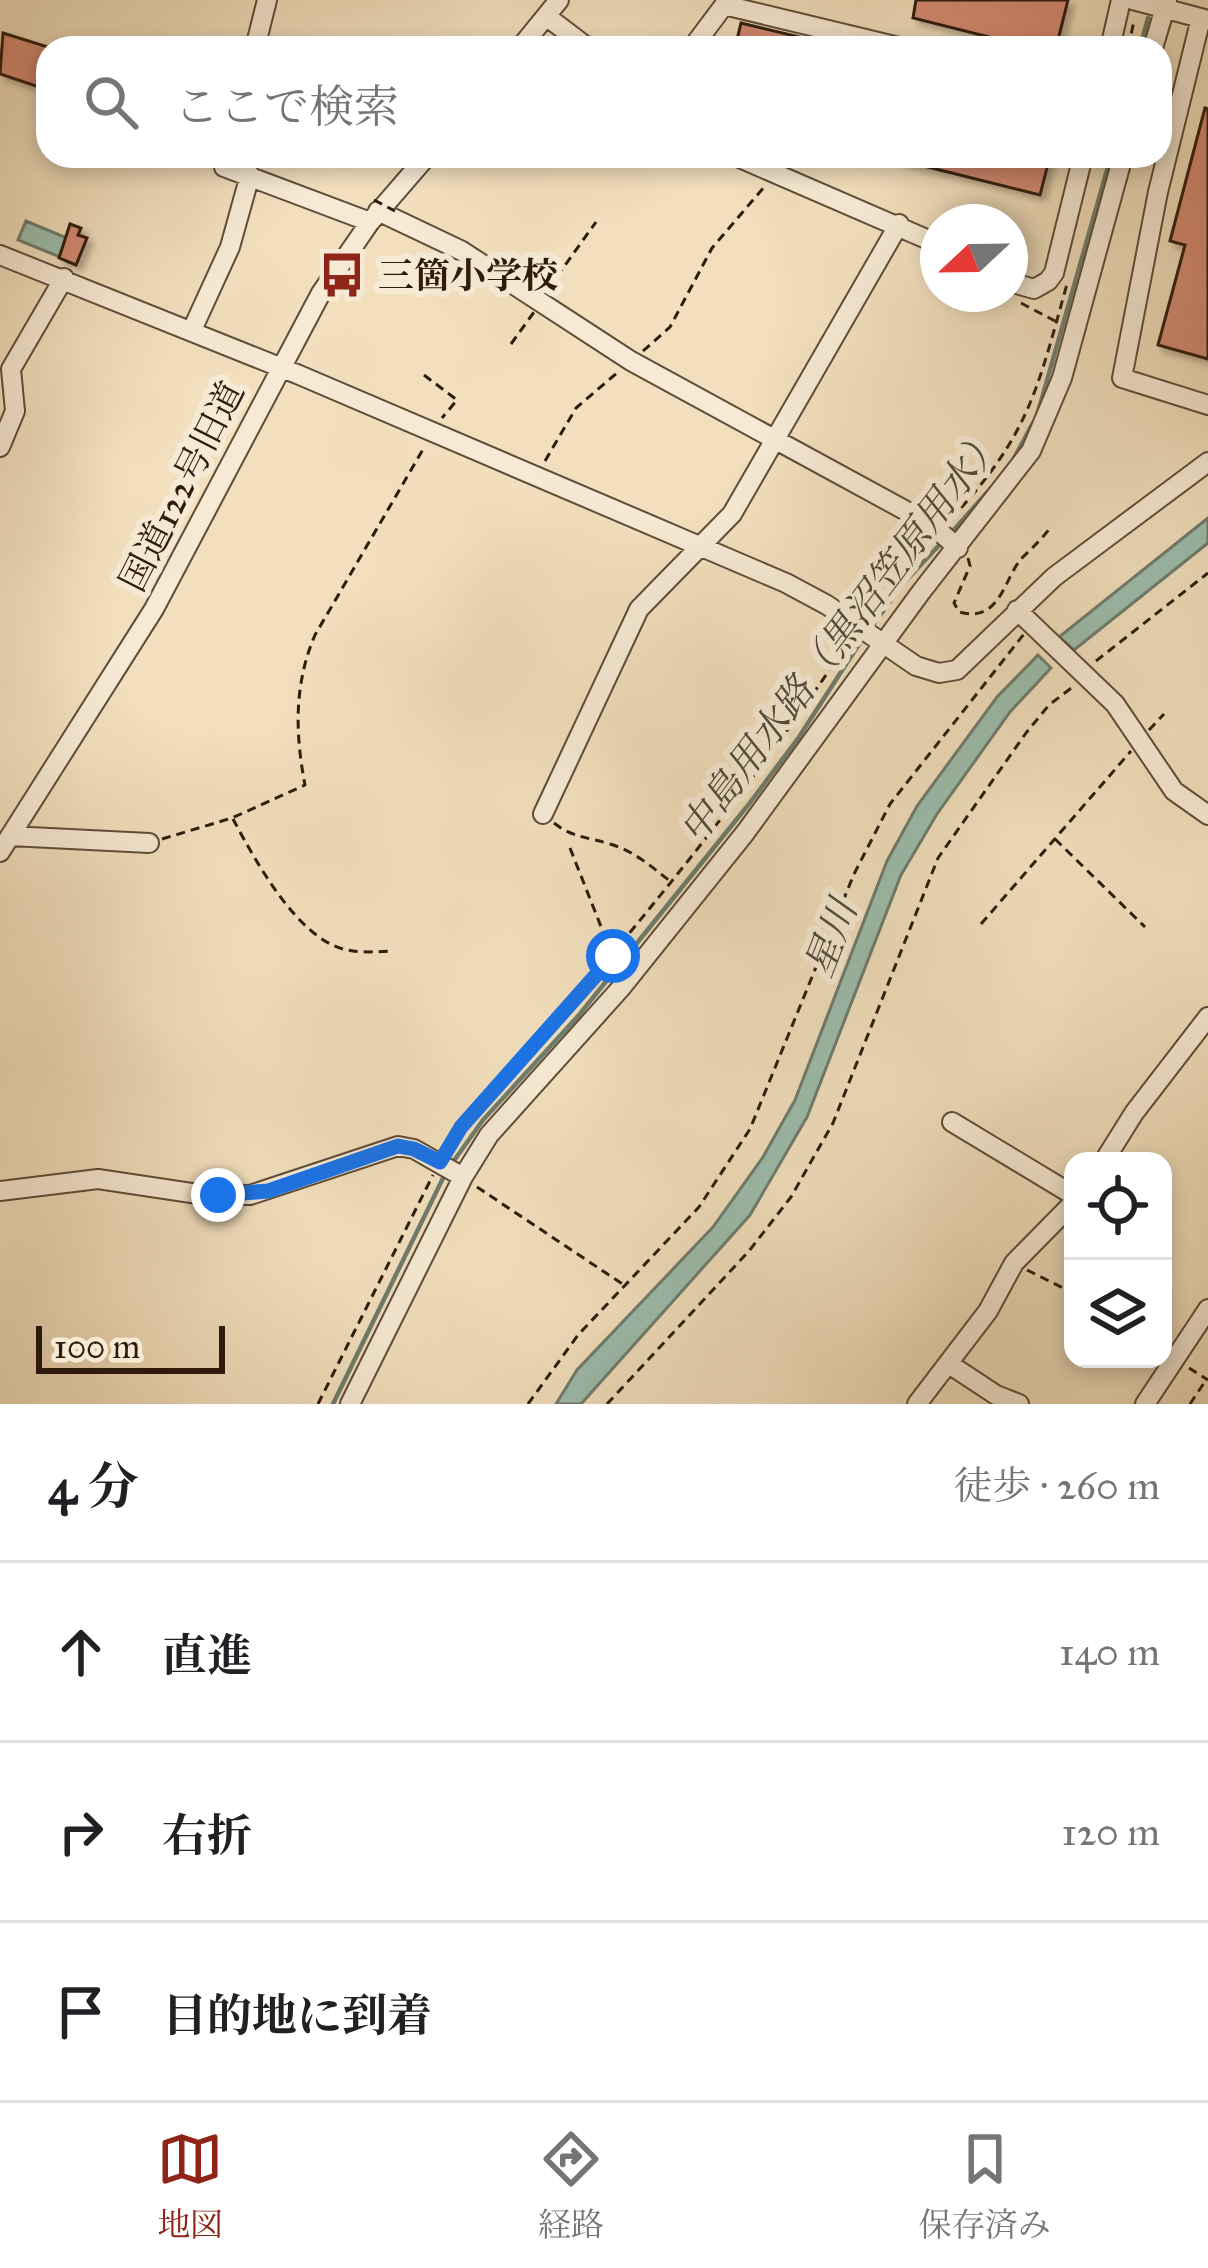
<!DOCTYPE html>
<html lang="ja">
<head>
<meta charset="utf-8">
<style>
  :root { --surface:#fff; --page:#f6f6f6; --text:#202124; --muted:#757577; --line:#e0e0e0; --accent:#8f2418 }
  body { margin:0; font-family:"IM FELL Great Primer","Noto Serif JP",serif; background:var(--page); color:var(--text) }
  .controls { position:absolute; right:36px; bottom:36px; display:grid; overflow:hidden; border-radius:24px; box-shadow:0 6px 18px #0003 }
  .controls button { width:108px; height:108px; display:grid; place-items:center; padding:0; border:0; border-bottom:3px solid var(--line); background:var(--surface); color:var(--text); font:60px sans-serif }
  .compass { position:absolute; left:920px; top:204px; width:108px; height:108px; border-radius:50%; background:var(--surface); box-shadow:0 6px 18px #0003; rotate:248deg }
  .scale { position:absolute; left:36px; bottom:30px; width:189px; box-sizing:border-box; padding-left:12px; border:6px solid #2e1b0c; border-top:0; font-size:33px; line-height:42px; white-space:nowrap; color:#2e1b0c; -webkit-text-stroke:9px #f6ead4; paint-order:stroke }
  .stop { position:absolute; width:36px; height:36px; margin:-27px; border:9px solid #1a73e8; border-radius:50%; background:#fff }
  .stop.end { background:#1a73e8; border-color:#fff; box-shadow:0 3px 12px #0008 }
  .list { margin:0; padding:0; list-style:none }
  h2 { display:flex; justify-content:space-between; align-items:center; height:156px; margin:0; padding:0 48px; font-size:51px }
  h2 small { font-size:39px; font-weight:400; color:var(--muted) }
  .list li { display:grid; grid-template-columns:78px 1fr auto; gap:36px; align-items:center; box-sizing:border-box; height:180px; padding:0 48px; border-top:3px solid var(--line) }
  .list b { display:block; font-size:45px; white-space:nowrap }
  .list em { font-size:39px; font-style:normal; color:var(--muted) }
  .icon { flex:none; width:66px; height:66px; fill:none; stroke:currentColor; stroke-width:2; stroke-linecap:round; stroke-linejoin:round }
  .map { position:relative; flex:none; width:1208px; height:1404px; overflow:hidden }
  .search { position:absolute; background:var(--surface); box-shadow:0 6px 18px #0003; left:36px; right:36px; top:36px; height:132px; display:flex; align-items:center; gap:30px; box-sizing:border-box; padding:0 42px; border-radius:36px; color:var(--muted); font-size:45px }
  .sheet { height:696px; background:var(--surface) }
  nav { display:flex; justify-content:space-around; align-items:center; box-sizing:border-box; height:168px; border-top:3px solid var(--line); background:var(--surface); font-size:33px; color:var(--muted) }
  nav a { display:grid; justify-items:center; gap:6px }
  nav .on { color:var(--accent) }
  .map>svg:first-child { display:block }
  .water { fill:#9bbdad; stroke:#6f7c6d; stroke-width:3 }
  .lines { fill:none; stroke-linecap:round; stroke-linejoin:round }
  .stream { stroke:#6f7c6d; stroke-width:4.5 }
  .building { fill:#d48a73; stroke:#2e1b0c; stroke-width:3; filter:url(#shadow) }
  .minor-casing { stroke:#5f4c38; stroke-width:22 }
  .path { stroke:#2e1b0c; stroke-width:3; stroke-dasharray:9 6; stroke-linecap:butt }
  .minor { stroke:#f6ead4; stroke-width:18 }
  .path-bridge { stroke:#2e1b0c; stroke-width:3; stroke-dasharray:9 6; stroke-linecap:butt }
  .route { stroke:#1a73e8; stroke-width:15 }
  .labels { text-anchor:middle; stroke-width:12; stroke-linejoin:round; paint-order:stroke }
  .poi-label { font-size:36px; font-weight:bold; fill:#2e1b0c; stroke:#f6ead4; text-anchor:start }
  .street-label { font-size:36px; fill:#2e1b0c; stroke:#f6ead4 }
  .water-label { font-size:39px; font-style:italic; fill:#4f4c3c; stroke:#f6ead4 }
</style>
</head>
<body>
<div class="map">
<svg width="1208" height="1404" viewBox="0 0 1208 1404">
  <defs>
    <filter id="shadow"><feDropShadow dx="5.5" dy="5.5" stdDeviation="3" flood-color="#0004"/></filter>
  </defs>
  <rect width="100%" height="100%" fill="#f1dfbd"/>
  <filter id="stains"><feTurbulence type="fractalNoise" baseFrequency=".00167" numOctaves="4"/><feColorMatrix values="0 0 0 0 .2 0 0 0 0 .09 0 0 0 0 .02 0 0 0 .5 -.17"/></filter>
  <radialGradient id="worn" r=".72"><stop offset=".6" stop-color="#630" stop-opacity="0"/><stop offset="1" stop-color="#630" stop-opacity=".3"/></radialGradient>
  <!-- water -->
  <path class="water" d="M26,221L67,238L60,257L18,240Z
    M1208,518V543L1074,650L1059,637Z
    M1038,655L1051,668L1010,712L937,814L901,875L807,1117L750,1215L581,1404H556L577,1370L713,1227L763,1157L795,1100L887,861L917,806L997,697Z"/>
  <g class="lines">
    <!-- stream -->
    <path class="stream" d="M1140,48L1148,18
      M1038,412L1111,156
      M1013,460L1033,423
      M951,533L991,488
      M870,629L902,585L943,541
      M453,1162L483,1120L579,1015L749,804L799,737L863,638
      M333,1404L446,1172"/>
  </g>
  <!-- building -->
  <path class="building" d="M916,0H1068L1056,48H1033L913,18Z
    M741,23L845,48H735Z
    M3,33L48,47V90L0,74Z
    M1205,108L1208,109V359L1158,345L1185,245L1170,241Z
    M900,156H1050L1040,195L900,160Z
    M70,224L81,228L78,235L87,238L76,265L59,258Z"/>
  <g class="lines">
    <!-- minor casing -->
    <g class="minor-casing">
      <path id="minor" d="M1133,0L1208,20
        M724,5L903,48
        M546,16L588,48
        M1201,18L1158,192L1122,378L1208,405
        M255,48L267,0
        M520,48L559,0
        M692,48L728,0
        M1110,48L1121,0
        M1153,48L1167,1
        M224,156V167L370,222
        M735,156L938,244
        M378,211L462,251L631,361L932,525L958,548
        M0,255L297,374L786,583L827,605L916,666L939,673L957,670L1054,577L1208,462
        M1010,282L1034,289L1048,281L1054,273L1083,156
        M192,330L230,247L250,175
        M0,447L15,411L11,369L64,278
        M1017,610L1115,704L1174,791L1208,815
        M543,814L639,609L732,514L899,224
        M10,836L149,843
        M0,852L154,609L321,293L370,222L427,156
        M952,1122L1073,1195
        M1104,1161L1134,1113L1208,1017
        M0,1191L98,1179L198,1194L250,1195L398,1146L414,1149L463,1177
        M949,1364L996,1395L1019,1404
        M350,1404L463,1177L489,1135L620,989L745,833L921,592L1031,451L1062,378L1123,156
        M917,1404L988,1311L1014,1263L1073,1203
        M1145,1404L1208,1309"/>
    </g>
    <!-- path -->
    <path class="path" d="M1128,48L1134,21
      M548,289L596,222
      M1021,303L1055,321
      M511,344L534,312
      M643,351L670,327L712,248L765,186
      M424,375L457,400L442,418
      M545,461L576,408L618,372
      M951,519C1029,435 1037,391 1067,284
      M968,558L970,566L954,603L959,612C1001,624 1004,577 1022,558C1032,548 1041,540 1050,528
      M868,613L929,544
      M1096,661L1208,573
      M1149,730L1164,714
      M233,819C255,860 296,936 343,949C358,953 375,952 391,951
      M554,823C573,838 588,837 610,844C634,851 652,867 671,882
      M162,839L232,818L305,785C295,733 294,684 315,635L425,446
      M1055,839L1145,927
      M570,848L613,957
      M981,924L1131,751
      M447,1151L461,1128C600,972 733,815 849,641
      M477,1187L624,1285
      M1027,1270L1073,1293
      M1189,1368L1208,1380
      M318,1404L433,1175
      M528,1404L578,1335L699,1207L750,1129L854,874L890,804L1024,634
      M607,1404L749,1251L791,1197L833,1123L938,858L1026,733L1049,705L1074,686
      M1190,1404L1206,1380"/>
    <!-- minor -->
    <use href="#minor" class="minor"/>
    <!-- path-bridge -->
    <path class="path-bridge" d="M374,200L395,211"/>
  </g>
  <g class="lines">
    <!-- route -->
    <path class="route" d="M218,1195L268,1191L398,1146L414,1149L440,1162L461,1127L613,956"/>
  </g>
  <!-- icons -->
  <defs>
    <g id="bus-bare" transform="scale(3.6)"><path d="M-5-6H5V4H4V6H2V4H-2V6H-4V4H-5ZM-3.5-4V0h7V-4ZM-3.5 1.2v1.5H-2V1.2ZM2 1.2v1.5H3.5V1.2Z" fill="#8f2418" stroke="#f6ead4" stroke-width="2.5" paint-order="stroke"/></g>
  </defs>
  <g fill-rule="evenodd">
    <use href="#bus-bare" x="342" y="275"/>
  </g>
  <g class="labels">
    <!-- poi labels -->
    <g class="poi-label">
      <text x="378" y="288">三箇小学校</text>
    </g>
    <!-- street labels -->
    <g class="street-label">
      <text transform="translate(181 486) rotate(-63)" y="13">国道122号旧道</text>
    </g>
    <!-- water labels -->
    <g class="water-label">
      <text transform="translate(840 635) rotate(-53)" y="14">中島用水路（黒沼笠原用水）</text>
      <text transform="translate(830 938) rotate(-69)" y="14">星川</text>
    </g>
  </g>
  <rect width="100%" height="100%" filter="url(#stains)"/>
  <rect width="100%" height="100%" fill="url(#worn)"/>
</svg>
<div class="controls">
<button><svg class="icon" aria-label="locate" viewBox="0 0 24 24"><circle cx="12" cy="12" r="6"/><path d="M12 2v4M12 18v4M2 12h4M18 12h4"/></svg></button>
<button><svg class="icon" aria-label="layers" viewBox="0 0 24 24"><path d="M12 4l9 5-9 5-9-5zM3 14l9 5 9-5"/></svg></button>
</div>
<svg class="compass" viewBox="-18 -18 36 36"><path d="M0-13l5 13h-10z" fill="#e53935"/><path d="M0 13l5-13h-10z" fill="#757577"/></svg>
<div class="scale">100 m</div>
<div class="stop" style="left:613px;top:956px"></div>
<div class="stop end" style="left:218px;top:1195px"></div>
<div class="search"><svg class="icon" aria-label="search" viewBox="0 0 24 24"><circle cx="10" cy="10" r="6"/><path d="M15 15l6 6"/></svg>ここで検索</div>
</div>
<section class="sheet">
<h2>4 分<small>徒歩 · 260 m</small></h2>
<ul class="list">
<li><svg class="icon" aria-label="ahead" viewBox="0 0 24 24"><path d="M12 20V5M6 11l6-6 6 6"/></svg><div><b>直進</b></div><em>140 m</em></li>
<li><svg class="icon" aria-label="right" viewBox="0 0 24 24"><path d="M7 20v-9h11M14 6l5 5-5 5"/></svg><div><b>右折</b></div><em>120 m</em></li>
<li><svg class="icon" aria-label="arrive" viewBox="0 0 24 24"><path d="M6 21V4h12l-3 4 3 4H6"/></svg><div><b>目的地に到着</b></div></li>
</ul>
</section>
<nav>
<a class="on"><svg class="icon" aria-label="map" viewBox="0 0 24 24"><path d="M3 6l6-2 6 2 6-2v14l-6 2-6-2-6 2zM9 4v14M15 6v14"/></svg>地図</a>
<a><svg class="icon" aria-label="directions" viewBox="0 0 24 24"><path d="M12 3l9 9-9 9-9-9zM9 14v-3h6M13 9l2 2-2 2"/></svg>経路</a>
<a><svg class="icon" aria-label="saved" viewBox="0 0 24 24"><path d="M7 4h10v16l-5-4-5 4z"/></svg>保存済み</a>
</nav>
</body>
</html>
